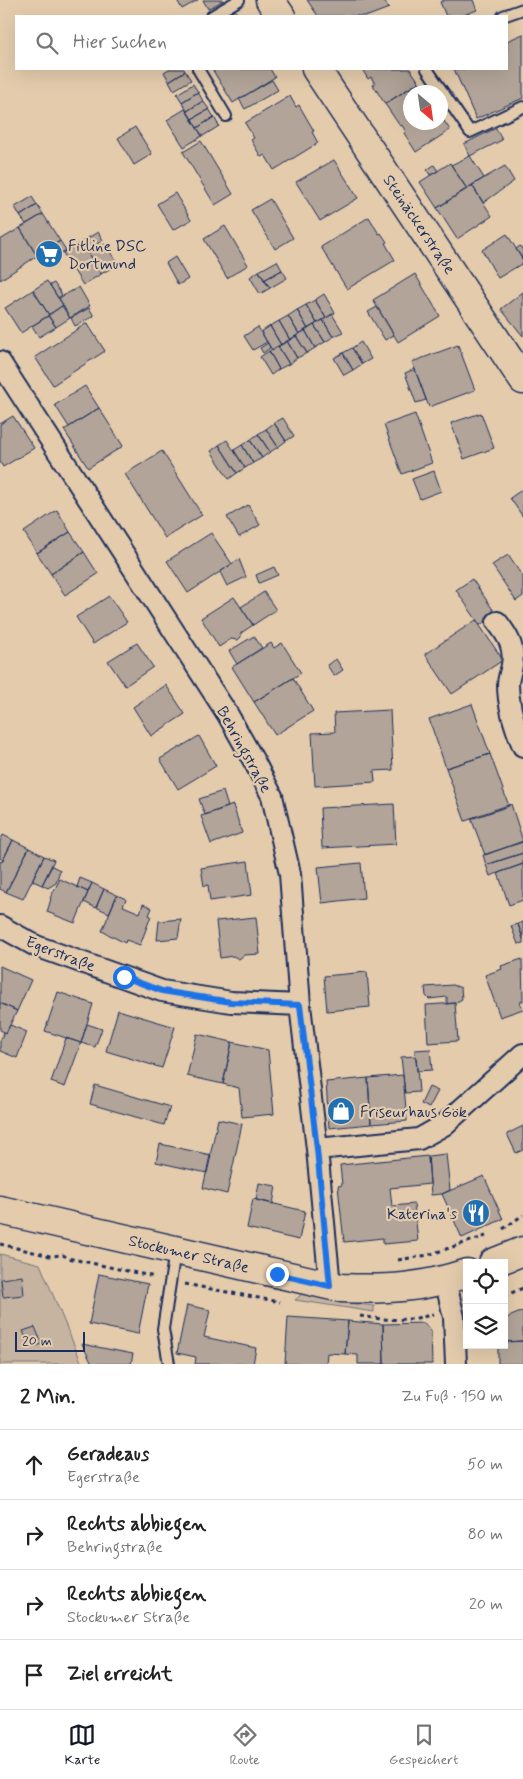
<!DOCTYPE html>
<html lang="de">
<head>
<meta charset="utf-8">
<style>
  :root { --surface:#fff; --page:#f2f2f2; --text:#222; --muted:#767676; --line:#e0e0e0; --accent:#111827 }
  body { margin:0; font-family:Mynerve,sans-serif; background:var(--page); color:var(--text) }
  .controls { position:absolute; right:15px; bottom:15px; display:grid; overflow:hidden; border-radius:0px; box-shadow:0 5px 20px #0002 }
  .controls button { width:45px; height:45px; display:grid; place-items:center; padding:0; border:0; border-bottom:1px solid var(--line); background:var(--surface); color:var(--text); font:25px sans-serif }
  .compass { position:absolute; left:403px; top:85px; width:45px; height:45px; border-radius:50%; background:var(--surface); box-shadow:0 5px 20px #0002; rotate:151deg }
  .scale { position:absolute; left:15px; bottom:12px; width:70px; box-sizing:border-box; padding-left:5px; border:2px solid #1b2f5e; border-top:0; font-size:14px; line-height:18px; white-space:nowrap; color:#1b2f5e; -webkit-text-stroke:4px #e4cbac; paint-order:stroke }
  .stop { position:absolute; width:15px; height:15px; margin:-11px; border:4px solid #1a73e8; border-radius:50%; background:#fff }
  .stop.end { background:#1a73e8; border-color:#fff; box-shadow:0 1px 5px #0008 }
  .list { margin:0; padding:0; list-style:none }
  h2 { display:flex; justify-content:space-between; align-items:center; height:65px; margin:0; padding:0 20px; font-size:21px }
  h2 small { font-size:16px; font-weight:400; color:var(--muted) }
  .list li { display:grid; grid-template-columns:32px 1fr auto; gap:15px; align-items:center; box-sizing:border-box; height:70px; padding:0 20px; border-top:1px solid var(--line) }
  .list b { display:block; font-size:19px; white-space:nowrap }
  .list p { margin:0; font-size:16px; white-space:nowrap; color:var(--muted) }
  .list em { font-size:16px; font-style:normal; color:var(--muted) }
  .icon { flex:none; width:28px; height:28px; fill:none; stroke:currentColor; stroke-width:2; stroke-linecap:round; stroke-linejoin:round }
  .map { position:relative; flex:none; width:523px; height:1364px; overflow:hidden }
  .search { position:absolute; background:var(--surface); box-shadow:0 5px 20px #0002; left:15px; right:15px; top:15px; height:55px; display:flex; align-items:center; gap:12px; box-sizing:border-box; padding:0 18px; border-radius:0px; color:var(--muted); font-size:19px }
  .sheet { height:345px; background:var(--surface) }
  nav { display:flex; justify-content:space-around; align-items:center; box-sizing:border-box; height:70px; border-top:1px solid var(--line); background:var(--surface); font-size:14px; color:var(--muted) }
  nav a { display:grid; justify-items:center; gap:2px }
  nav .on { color:var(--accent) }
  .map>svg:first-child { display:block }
  .green { fill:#c7b4a0; stroke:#71727f }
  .building { fill:#b2a498; stroke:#1b2f5e }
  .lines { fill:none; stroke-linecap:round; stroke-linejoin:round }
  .lane-casing { stroke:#1b2f5e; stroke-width:14 }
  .street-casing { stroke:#1b2f5e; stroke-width:24 }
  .secondary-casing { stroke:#1b2f5e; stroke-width:31 }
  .path { stroke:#1b2f5e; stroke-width:3; stroke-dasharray:4 4; stroke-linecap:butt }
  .lane { stroke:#e4cbac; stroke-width:10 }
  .street { stroke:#e4cbac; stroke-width:20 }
  .secondary { stroke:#e4cbac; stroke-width:28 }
  .route { stroke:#1a73e8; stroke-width:6 }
  .labels { text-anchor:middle; stroke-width:4.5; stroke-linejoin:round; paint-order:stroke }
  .street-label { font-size:16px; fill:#1b2f5e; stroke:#e4cbac }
  .poi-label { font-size:16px; fill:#1b2f5e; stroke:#e4cbac; text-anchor:start }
</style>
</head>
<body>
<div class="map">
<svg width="523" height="1364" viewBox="0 0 523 1364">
  <rect width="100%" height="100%" fill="#e4cbac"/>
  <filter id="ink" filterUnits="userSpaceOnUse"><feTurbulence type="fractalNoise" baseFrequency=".02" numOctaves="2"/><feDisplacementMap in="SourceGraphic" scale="10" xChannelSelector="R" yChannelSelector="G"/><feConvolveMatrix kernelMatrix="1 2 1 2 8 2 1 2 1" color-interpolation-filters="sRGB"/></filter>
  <g filter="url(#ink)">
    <!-- green -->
    <path class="green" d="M0,1254L40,1264L82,1364H0Z
      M302,1294L349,1303L374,1306V1312L295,1300Z"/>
    <!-- building -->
    <path class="building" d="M177,0H198L182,9Z
      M203,0H224L208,9Z
      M307,0H384L389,8L368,16H318Z
      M445,0H473L477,10L461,16H446L440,2Z
      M232,6L239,16H215Z
      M523,34V98L476,119L454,69H507V41Z
      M169,69H184L185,71L169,81L164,72Z
      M212,69H270L275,77L233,103Z
      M362,69H410L419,82L385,104L373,85L375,84L371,77L368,79Z
      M185,71L191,80L174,90L169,81Z
      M272,80L278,90L245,109L239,99Z
      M419,82L426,92H410V122H440V115L450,130L416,152L404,133L406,132L402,125L400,126L385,104Z
      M193,84L198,92L182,102L177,94Z
      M198,92L203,101L187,111L182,102Z
      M290,96L296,107L299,105L314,131L312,132L318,143L274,170L265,155L261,157L251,140L254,138L245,123Z
      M203,101L209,109L192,119L187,111Z
      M185,109L202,136L184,147L167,120Z
      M209,109L214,117L197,128L192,119Z
      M214,117L219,126L203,136L197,128Z
      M135,127L152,154L134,165L118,138Z
      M496,128L502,140L470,156L464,144Z
      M201,141L233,194L215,205L183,152Z
      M470,156L484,178L467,189L451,165Z
      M334,160L358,198L320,221L296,182Z
      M450,163L467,189L437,208L420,182Z
      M434,165L438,171L430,175L427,170Z
      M505,166L514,181L483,203L472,185Z
      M472,185L492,216L457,239L437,208Z
      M175,193L191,220L173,230L157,204Z
      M32,197L37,205L20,216L15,207Z
      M270,199L293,238L275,249L251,210Z
      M37,205L43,214L26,224L20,216Z
      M43,214L60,241L37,256L20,228Z
      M369,217L379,234L381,233L387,242L385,243L395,260L347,289L321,247Z
      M225,226L248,265L227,278L204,239Z
      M20,228L37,256L0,280V240Z
      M98,232L103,240L97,244L99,248L105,244L118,264L101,274L81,242Z
      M507,234L523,260V263L498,278L482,250Z
      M60,241L66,250L42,265L36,256Z
      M81,242L101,274L83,285L63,253Z
      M520,246L523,251L522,259L516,249Z
      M175,257L188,279L178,285L166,263Z
      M277,261L282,270L264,280L259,271Z
      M282,270L287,278L270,288L264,280Z
      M259,271L270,288L260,294L250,277Z
      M415,274L440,316L398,342L373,300Z
      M47,281L63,305L49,315L33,290Z
      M54,283L62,295L58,298L50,285Z
      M79,287L90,306L70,318L59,298Z
      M33,290L49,315L21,333L5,308Z
      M523,292V336L501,309Z
      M324,294L335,313L326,318L315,300Z
      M315,300L326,318L317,323L306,305Z
      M306,305L317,323L308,329L297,310Z
      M62,306L70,318L56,327L48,315Z
      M377,307L394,335L385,340L368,312Z
      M89,308L94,316L75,326L71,318Z
      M297,310L308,329L299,334L288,316Z
      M332,314L343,332L333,337L323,320Z
      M48,316L56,327L39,337L32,326Z
      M288,316L299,334L290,340L279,321Z
      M323,320L333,337L325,342L314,325Z
      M279,321L290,340L281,345L270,326Z
      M87,323L105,351L53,385L35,357Z
      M314,325L325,342L315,348L305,330Z
      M270,326L281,345L272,350L261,332Z
      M258,327L267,342L253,350L244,336Z
      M305,330L315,348L307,353L296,336Z
      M296,336L307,353L297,358L287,341Z
      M287,341L297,358L289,364L278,346Z
      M361,342L371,359L362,364L352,348Z
      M268,343L270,348L263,353L260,348Z
      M458,345L475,390L429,407L412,362Z
      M278,346L289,364L279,369L269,351Z
      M352,348L362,364L353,370L343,353Z
      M269,351L279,369L271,375L260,357Z
      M343,353L353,370L344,375L334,358Z
      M415,369L426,400L416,403L405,373Z
      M85,386L99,408L69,427L55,405Z
      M99,408L123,446L88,468L64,430Z
      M481,413L494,448L464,459L451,423Z
      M415,414L432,463L402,474L384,425Z
      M13,416L34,448L3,467L0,462V424Z
      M283,418L294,436L286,441L274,423Z
      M274,423L286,441L278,447L266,429Z
      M266,429L278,447L270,452L258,434Z
      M258,434L270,452L262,458L250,440Z
      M227,440L245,468L237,473L219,445Z
      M250,440L262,458L253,463L242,445Z
      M219,445L237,473L229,479L211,451Z
      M242,445L253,463L245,468L234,450Z
      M162,451L202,515L165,538L125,474Z
      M434,471L441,491L420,499L412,479Z
      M523,489V517L510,498Z
      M248,505L260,525L239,537L227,517Z
      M57,510L70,532L37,553L24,532Z
      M70,532L84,552L51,574L37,553Z
      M211,533L232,564L188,593L167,561Z
      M84,552L98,574L65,595L51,574Z
      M508,555L523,577V596L516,601L492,565Z
      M239,559L246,577L227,586L220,572Z
      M274,567L278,575L259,583L256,575Z
      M472,579L496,614L480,625L456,590Z
      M264,592L276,610L253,625L241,607Z
      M109,596L127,622L93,644L76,617Z
      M234,597L253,625L241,633V637L238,640L231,639L219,647L201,618Z
      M476,620L503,660L452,694L425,654Z
      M254,636L262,648L237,664L229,651Z
      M137,643L153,667L125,686L108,661Z
      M271,643L274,648L282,643L301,673L254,702L232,667Z
      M336,659L343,670L334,676L327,665Z
      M293,678L313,711L275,735L254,702Z
      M166,685L185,714L151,736L133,707Z
      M472,704L490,754L446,768L429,719Z
      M390,710L393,770L374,771L375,782L315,786L312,733L335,732L334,713Z
      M199,736L216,766L178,789L160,759Z
      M490,754L509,806L465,821L446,768Z
      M223,791L228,807L205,815L199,799Z
      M394,804L396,844L322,848L320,808Z
      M511,804L523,841L485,855L471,818Z
      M233,805L242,833L211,844L201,816Z
      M3,835L13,840L3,860L0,858V841Z
      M13,840L29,848L6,892L0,889V861L2,862Z
      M523,842V853L486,865L483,855Z
      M29,848L44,856L23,899L6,892Z
      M523,853V864L490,876L486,865Z
      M44,856L54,860L42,885L33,881V878Z
      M248,861L252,895L210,901L208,885L204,886L201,868Z
      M361,863L364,898L322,903L318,867Z
      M523,864V900L509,905L498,873Z
      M52,866L60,870L56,883L48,888L42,885Z
      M80,878L92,883L88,892L77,887Z
      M60,879L88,892L75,923L47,912L51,899L50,898Z
      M92,883L104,889L96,908L84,902Z
      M104,889L117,895L109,913L96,907Z
      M117,895L126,899L123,906L140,913L143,904L152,908L149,915L151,916L140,945L126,940L125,943L102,931Z
      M256,917L260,954L244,955L239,959L233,956L220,958L216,921Z
      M181,919L178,938L157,940L159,921Z
      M523,922V939L518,924Z
      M518,924L523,939V943L518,944L511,926Z
      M522,959L523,1001L520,1002L523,1009L500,1017L485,975L502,969L501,966Z
      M0,966L31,980L17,1011L0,1003Z
      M367,972L370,1007L327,1011L324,976Z
      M453,985L461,988L462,999L455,1003L447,1004V997L429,999L426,996L425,987Z
      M58,992L93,1004L81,1043L45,1031Z
      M0,1003L17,1011L6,1033L0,1030Z
      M455,1003L458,1041L428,1043L426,1005Z
      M118,1010L175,1027L162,1068L106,1051Z
      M87,1024L102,1029L95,1047L81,1043Z
      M10,1025L27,1032L17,1058L0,1051V1041L4,1032L6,1033Z
      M197,1034L232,1042L223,1084L187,1076Z
      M66,1038L81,1043L65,1087L51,1082Z
      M232,1042L268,1050L274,1114L242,1117L239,1088L223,1084Z
      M430,1049L432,1070L417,1071L415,1050Z
      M416,1056L419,1092L405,1093L401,1057Z
      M403,1075L407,1121L371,1124L368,1078Z
      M368,1078L371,1124L329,1128L326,1082Z
      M95,1085L170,1107L164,1125L90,1104Z
      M429,1087L438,1091L429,1108L421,1104Z
      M218,1119L242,1124L227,1194L203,1188Z
      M523,1126V1150L516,1153L507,1134Z
      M160,1144L211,1155L207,1173L156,1162Z
      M446,1154L450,1190L442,1194L431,1195L428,1156Z
      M428,1156L430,1184L390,1188L392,1206L414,1204L418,1241L383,1244V1238L344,1242L338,1186L342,1185L340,1165Z
      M484,1176L503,1219L462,1238L442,1194Z
      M259,1183L276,1186L273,1204L256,1200Z
      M253,1199L305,1211L299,1240L247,1228Z
      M99,1274L148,1284L138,1334L89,1324Z
      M22,1276L24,1295L3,1297L1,1279Z
      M187,1305L210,1310L204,1337L256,1348L253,1364H195L196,1357L177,1353Z
      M523,1311V1341L504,1342V1319Z
      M288,1317L348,1321L345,1354L327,1353L326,1364H285Z
      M348,1321L383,1324L384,1364H358V1355L345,1354Z
      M424,1323L431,1331L432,1364H384L383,1324Z
      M35,1327L42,1344L30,1348L23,1331Z
      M523,1341V1364H498V1345H504V1342Z
      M82,1344L133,1354L131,1364H92Z"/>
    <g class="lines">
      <!-- lane casing -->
      <g class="lane-casing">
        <path id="lane" d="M212,16L239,0
          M503,16L523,9
          M198,69L226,116
          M427,69L470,132L523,107
          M169,1364L163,1329L175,1251"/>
      </g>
      <!-- street casing -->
      <g class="street-casing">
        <path id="street" d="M0,362L228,715L255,763L272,796L290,874L300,1005L317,1149L330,1286
          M497,622C508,636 515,647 512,665C511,672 508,678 508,685C508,706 515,727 523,746
          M0,926L36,946L162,991L231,1002L300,1005
          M317,1149L419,1139L444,1125L523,1054
          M445,1280L454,1317L456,1364"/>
      </g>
      <!-- secondary casing -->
      <g class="secondary-casing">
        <path id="secondary" d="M270,0L281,16
          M316,69L523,380
          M0,1210L341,1288C386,1290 423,1288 467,1273
          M493,1263L523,1251"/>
      </g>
      <!-- path -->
      <path class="path" d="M503,1229L523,1215
        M0,1244L50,1256L63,1255L68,1258L155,1277
        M398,1260L428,1255L486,1236
        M185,1284L280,1302
        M504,1296L523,1288
        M360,1316C383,1320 410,1322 433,1314"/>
      <!-- lane -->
      <use href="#lane" class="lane"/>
      <!-- street -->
      <use href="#street" class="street"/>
      <!-- secondary -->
      <use href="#secondary" class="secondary"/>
    </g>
  </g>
  <g class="lines" filter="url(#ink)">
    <!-- route -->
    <path class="route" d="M124,977L162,991L231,1002L300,1005L317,1149L330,1286L277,1274"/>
  </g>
  <!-- icons -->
  <defs>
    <g id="supermarket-disc" transform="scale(1.4375)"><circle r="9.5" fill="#1f6fb2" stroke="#e4cbac"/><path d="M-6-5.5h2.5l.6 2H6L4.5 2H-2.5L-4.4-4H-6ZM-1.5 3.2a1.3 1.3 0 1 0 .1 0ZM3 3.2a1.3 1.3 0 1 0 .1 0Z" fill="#fff"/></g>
    <g id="shop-disc" transform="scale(1.4375)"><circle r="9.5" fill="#1f6fb2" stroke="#e4cbac"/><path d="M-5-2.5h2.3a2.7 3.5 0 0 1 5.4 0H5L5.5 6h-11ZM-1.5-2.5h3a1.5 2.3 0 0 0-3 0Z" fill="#fff"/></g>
    <g id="restaurant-disc" transform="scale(1.4375)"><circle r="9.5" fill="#1f6fb2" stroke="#e4cbac"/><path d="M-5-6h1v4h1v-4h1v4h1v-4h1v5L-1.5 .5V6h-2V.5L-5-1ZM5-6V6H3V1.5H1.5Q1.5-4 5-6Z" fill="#fff"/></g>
  </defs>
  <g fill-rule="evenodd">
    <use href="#supermarket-disc" x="49" y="254"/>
    <use href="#shop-disc" x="341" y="1111"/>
    <use href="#restaurant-disc" x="476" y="1213"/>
  </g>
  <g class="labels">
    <!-- street labels -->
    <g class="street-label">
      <text transform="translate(420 224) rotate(56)" y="6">Steinäckerstraße</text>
      <text transform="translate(245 749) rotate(61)" y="6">Behringstraße</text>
      <text transform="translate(61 953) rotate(21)" y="6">Egerstraße</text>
      <text transform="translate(189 1253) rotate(13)" y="6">Stockumer Straße</text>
    </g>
    <!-- poi labels -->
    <g class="poi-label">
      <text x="68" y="251">Fitline DSC<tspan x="68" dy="18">Dortmund</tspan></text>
      <text x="360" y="1117">Friseurhaus Gök</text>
      <text x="457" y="1219" text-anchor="end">Katerina's</text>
    </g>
  </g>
</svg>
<div class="controls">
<button><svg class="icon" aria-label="locate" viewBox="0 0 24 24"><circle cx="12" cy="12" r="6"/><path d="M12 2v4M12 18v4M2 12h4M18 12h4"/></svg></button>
<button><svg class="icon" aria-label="layers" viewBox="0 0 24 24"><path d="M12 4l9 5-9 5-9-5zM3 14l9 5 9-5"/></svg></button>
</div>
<svg class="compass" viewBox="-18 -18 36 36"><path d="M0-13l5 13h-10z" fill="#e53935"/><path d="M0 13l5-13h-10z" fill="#767676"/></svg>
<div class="scale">20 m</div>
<div class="stop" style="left:124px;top:977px"></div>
<div class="stop end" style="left:277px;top:1274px"></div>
<div class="search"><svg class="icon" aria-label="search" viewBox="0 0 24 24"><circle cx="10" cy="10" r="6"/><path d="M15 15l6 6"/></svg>Hier suchen</div>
</div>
<section class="sheet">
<h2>2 Min.<small>Zu Fuß · 150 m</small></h2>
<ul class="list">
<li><svg class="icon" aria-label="ahead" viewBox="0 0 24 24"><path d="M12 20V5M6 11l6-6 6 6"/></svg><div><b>Geradeaus</b><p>Egerstraße</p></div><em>50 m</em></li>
<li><svg class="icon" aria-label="right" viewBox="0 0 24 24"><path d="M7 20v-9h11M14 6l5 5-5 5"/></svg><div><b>Rechts abbiegen</b><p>Behringstraße</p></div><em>80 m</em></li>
<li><svg class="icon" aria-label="right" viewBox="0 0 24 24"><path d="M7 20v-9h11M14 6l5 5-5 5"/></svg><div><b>Rechts abbiegen</b><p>Stockumer Straße</p></div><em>20 m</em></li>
<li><svg class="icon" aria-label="arrive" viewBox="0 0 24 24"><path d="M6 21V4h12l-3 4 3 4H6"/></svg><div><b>Ziel erreicht</b></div></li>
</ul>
</section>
<nav>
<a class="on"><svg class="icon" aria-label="map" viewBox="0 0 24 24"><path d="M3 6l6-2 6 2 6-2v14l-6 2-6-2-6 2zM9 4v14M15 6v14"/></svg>Karte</a>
<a><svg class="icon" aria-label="directions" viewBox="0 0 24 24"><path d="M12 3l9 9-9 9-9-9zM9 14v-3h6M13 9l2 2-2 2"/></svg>Route</a>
<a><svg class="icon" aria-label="saved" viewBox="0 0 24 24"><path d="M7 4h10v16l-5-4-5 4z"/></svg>Gespeichert</a>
</nav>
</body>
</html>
